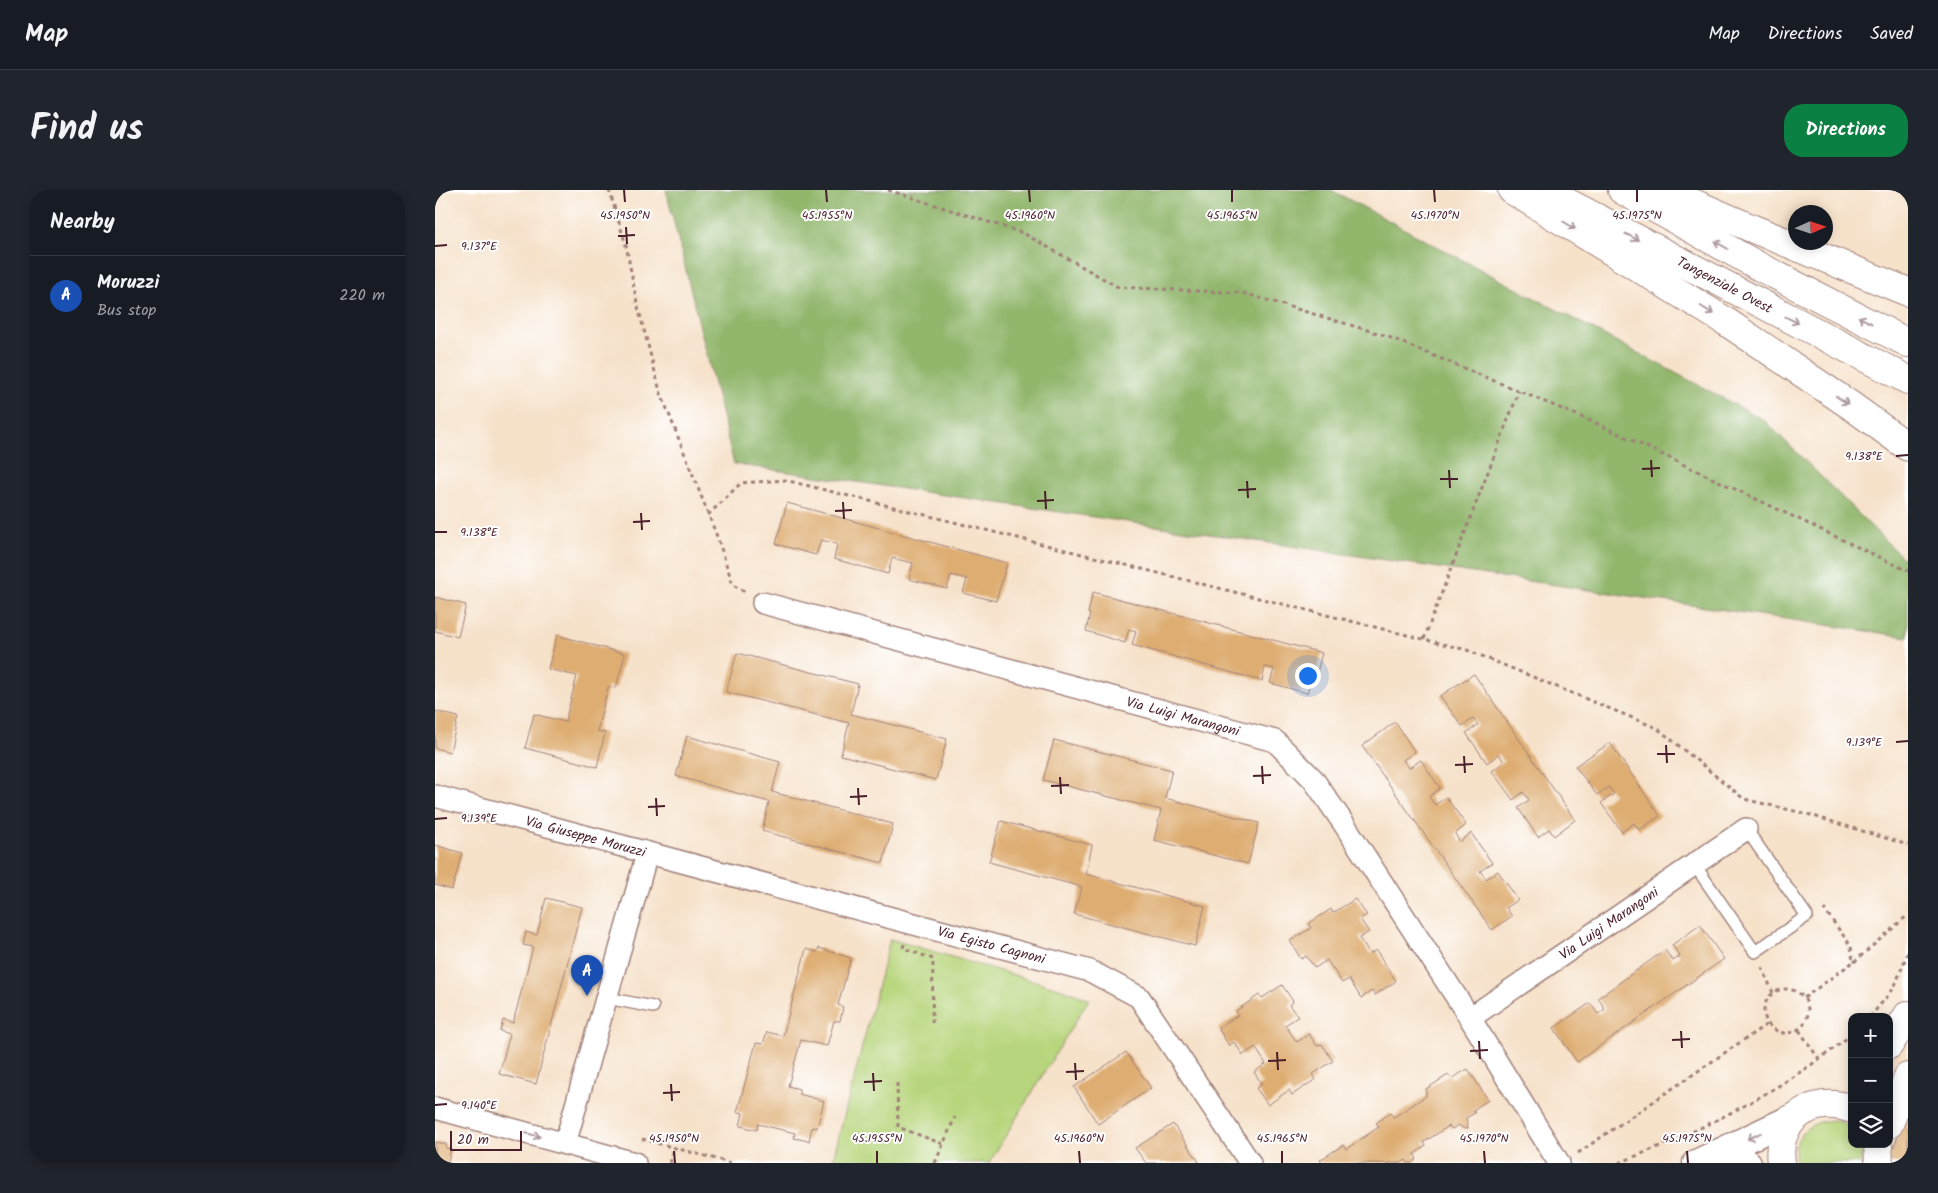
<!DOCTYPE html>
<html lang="en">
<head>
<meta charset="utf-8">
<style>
  :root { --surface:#171b24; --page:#20242c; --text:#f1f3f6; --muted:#9ea1a6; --line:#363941; --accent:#0b8043 }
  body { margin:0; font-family:Kalam,sans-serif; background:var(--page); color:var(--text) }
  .controls { position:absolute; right:15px; bottom:15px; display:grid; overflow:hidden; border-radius:10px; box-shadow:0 2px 12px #0003 }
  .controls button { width:45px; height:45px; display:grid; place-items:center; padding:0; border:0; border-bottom:1px solid var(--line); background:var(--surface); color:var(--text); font:25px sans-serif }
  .compass { position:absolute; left:1353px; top:15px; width:45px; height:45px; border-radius:50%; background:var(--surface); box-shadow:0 2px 12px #0003; rotate:87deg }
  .scale { position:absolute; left:15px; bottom:12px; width:72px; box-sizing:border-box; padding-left:5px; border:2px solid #4a1f2b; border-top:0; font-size:14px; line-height:18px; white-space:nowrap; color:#4a1f2b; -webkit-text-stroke:4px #fff; paint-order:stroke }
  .you { position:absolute; left:872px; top:485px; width:18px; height:18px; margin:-12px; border:4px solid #fff; border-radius:50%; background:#1a73e8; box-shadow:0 0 0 8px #1a73e833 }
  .badge { display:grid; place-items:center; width:32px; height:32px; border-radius:50%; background:var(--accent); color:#fff; font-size:16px; font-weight:700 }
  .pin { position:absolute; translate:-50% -41px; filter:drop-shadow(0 1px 2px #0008) }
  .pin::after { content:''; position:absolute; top:26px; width:18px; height:15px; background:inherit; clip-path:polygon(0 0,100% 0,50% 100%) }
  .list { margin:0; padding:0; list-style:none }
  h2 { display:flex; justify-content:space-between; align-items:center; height:65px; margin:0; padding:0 20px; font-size:21px }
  h2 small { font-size:16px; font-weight:400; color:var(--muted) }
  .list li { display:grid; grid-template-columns:32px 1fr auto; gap:15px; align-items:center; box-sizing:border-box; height:80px; padding:0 20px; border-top:1px solid var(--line) }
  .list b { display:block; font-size:19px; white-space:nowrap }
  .list p { margin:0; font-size:16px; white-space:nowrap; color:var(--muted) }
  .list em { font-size:16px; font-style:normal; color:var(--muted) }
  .icon { flex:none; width:28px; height:28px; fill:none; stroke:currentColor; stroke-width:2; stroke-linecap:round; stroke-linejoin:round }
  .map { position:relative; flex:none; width:1473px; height:973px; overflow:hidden; border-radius:20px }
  header { display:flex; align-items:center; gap:30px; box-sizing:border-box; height:70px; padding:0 25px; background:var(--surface); border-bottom:1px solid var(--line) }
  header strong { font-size:24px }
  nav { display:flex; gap:28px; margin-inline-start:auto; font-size:18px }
  .intro { display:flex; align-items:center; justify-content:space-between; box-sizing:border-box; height:120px; padding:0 30px }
  h1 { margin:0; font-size:35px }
  .button { padding:12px 22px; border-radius:20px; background:var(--accent); color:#fff; font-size:18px; font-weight:700 }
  main { display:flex; gap:30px; padding:0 30px }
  aside { flex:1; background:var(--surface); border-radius:20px; box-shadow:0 2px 12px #0003 }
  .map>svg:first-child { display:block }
  .green { fill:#b7d57c; stroke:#807a54 }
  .forest { fill:#91b66c; stroke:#6e6a4c }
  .building { fill:#dead72 }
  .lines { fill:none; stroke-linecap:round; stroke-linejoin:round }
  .service-casing { stroke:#a0807a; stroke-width:14 }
  .minor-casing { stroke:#a0807a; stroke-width:24 }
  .tertiary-casing { stroke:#a0807a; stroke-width:29 }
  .secondary-casing { stroke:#a0807a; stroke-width:30 }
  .motorway-casing { stroke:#a0807a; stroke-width:30 }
  .path { stroke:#a0807a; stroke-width:3; stroke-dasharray:4 4; stroke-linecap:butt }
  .service { stroke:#fff; stroke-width:11 }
  .minor { stroke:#fff; stroke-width:21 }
  .tertiary { stroke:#fff; stroke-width:26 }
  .secondary { stroke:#fff; stroke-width:28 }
  .motorway { stroke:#fff; stroke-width:28 }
  .oneway { stroke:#ae9aa0 }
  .ticks { fill:none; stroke:#4a1f2b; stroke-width:2 }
  .labels { text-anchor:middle; stroke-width:4; stroke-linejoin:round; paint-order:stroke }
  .street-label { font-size:14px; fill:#4a1f2b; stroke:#fff }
  .ticks-label { font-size:12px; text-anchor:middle; fill:#4a1f2b; stroke:#fff; stroke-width:4; stroke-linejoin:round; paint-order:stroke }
</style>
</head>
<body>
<header>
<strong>Map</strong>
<nav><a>Map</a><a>Directions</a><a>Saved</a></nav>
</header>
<div class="intro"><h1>Find us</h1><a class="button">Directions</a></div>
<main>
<aside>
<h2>Nearby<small></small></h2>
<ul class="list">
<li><span class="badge" style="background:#1a4fb4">A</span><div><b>Moruzzi</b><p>Bus stop</p></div><em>220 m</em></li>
</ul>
</aside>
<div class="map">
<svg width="1473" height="973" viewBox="0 0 1473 973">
  <rect width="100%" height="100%" fill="#fff"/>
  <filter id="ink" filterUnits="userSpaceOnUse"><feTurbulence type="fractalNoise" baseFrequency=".02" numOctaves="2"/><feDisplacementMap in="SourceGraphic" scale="10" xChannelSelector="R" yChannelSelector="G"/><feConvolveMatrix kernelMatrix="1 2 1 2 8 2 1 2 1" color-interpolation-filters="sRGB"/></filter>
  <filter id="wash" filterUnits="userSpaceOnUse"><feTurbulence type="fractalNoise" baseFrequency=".0096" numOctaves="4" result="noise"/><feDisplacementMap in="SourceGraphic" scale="20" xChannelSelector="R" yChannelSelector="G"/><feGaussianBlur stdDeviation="1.12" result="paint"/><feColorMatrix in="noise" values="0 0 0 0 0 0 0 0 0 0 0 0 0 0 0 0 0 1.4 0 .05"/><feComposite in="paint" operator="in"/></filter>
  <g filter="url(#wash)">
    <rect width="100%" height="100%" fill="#f6e1c9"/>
    <!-- green -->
    <path class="green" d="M455,749L627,799L654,809L554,973H397Z
      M1399,930L1412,935L1417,940V954H1426L1427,956L1426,973H1361C1356,946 1373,931 1399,930Z"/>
    <!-- forest -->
    <path class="forest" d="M231,0H896L1329,230L1473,373V447L299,274Z"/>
    <g id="blocks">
      <!-- building -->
      <path class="building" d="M352,313L572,373L561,411L528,403L532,389L516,385L512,399L474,389L478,373L457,368L453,384L399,369L402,354L386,350L381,365L341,354Z
        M658,402L887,463L880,490L876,489L872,503L835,493L839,479L830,477L827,491L697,455L701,441L694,439L690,453L651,441L655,424L653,423Z
        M0,407L31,415L23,447L0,441Z
        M122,445L190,464L181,498L173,497L162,541L170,543L162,577L90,558L99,524L130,532L142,486L113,479Z
        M302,463L423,494L416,524L512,549L501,590L406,565L414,533L291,502Z
        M1039,484L1140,630L1119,646L1114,639L1103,647L1083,618L1094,610L1088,602L1078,610L1057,581L1069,572L1064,564L1052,573L1031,543L1043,535L1038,529L1027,536L1005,506Z
        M0,521L23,527L15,562L0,558Z
        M960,532L980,562L968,570L974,578L986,570L1005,598L994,607L1000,615L1011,607L1031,635L1020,644L1025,652L1036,643L1057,673L1045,681L1051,689L1063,681L1083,710L1071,718L1077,726L1057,740L927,556Z
        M252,546L345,572L337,602L458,634L448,673L327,641L334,612L241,586Z
        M619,550L737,580L730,608L824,633L813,674L719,650L726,620L608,590Z
        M1175,553L1225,626L1204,640L1199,633L1187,642L1166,613L1179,604L1174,597L1162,605L1140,576Z
        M566,631L657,655L651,684L770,716L760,756L639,724L647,697L554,672Z
        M0,655L27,663L17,700L0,695Z
        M111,708L147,717L101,894L64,884L75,844L65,841L68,830L78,833L98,757L88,755L91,742L102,745Z
        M920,709L932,725L925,729L934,742L924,748L935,764L941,760L961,791L940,805L937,801L926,808L914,789L907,793L892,770L880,778L871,766L866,769L855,751L876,738L873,734L896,719L898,723Z
        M1265,735L1289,769L1142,872L1119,838L1155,813L1163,824L1170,819L1163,808L1230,760L1238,771L1245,766L1237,755Z
        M384,758L416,768L403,815L408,817L405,831H399L392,856L366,850L353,896L364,899V904L389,911L382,938L377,937L374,951L359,948L360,943L323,934L322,940L305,936L308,923L302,922L321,853L328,854L332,842L348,846L371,759L382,762Z
        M847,795L858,811L854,815L863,827L850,835L862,852L874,844L882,856L887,854L898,871L878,884L881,889L857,905L854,900L833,915L821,898L827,894L819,882L831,874L820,857L808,865L799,852L794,856L783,838L803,825L801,821L824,805L827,808Z
        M691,862L716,898L663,934L639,897Z
        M1033,879L1053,910L1038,920L1040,923L1031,928L1033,938L1029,939L1023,935L1017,939L1014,936L989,952L991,956L979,964L982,969L977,973H973L971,970L966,973H887L885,970L908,955L911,959L944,937L941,933L955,923L959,927L991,906V899L1013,885L1017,888Z
        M1473,924V973H1451L1454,967Z
        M738,934L757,962L765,973H711L700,958Z
        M0,952L11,954V958L16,959L13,973H0Z"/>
    </g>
  </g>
  <g filter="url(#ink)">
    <use href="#blocks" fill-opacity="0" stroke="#a0807a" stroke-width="1"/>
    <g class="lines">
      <!-- service casing -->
      <g class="service-casing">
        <path id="service" d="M1259,674L1320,762L1372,726L1311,639
          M172,808L218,817"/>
      </g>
      <!-- minor casing -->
      <g class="minor-casing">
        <g id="minor">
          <path id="s1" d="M328,413L840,551L878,589L909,634L1035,828L1124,973"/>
          <path id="s2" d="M0,606L655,781L704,807L815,973"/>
          <path id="s3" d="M1035,828L1311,639"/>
          <path d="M0,918L200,973"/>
          <path d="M130,954L212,664"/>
        </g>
      </g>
      <!-- tertiary casing -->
      <g class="tertiary-casing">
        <path id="tertiary" d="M1261,973L1363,925
          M1300,973H1313"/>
      </g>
      <!-- secondary casing -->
      <g class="secondary-casing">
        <path id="secondary" d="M1454,855L1473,825
          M1454,934L1473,887
          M1443,954L1444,973
          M1346,973C1340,930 1377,904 1417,919"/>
      </g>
      <!-- motorway casing -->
      <g class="motorway-casing">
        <g id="motorway">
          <path d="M1077,0L1290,131L1415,215L1473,257"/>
          <path d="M1187,0L1327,78L1473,153"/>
          <path d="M1228,0L1316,38L1473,102"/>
          <path id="s4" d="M1116,4L1473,190"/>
        </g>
      </g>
      <!-- path -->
      <path class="path" d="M174,0L191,55L202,113L225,201L283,349L298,395L310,402
        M453,0L588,43L683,97L808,103L949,145L1163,234L1473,381
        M273,325L306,293L350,290L1032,460L1222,538L1309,609L1372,624L1473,655
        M989,449L1084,201
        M469,754L468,758L498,769L497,837
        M1419,772L1473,725
        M1327,777L1338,803
        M1329 821a22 22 0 1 1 44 0a22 22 0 1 1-44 0Z
        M1369,808L1418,772L1416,756L1389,719
        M1435,827L1459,798L1473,762
        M1364,840L1384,869
        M462,893L463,937L508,954
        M207,949L296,973
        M1143,963L1332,834
        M235,973L239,958
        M500,973L520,927
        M1184,973C1269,939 1346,902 1417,844"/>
      <!-- service -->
      <use href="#service" class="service"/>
      <!-- minor -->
      <use href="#minor" class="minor"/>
      <!-- tertiary -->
      <use href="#tertiary" class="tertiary"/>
      <!-- secondary -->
      <use href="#secondary" class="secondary"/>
      <!-- motorway -->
      <use href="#motorway" class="motorway"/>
    </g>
    <!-- one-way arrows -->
    <defs><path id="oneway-shaft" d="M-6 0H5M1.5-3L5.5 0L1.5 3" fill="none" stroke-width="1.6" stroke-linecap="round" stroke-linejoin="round" transform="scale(1.25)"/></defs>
    <g class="oneway">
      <use href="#oneway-shaft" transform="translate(1134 35) rotate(32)"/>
      <use href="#oneway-shaft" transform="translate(1197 47) rotate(27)"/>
      <use href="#oneway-shaft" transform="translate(1286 55) rotate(-151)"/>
      <use href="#oneway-shaft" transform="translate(1272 120) rotate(32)"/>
      <use href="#oneway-shaft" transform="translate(1357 130) rotate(27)"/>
      <use href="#oneway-shaft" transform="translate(1430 130) rotate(-153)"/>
      <use href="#oneway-shaft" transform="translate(1407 210) rotate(34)"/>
      <use href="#oneway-shaft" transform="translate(98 945) rotate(15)"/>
      <use href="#oneway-shaft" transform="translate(1319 946) rotate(155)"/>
    </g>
  </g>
  <!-- ticks -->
  <path class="ticks" d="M189,0L190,12M391,0L392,12M594,0L595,12M797,0V12M999,0L1000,12M1202,0V12M191,37L192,54M183,46L200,45M0,56L12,55M1461,266L1473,265M1216,270L1217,287M1207,279L1225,278M1014,280L1015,298M1005,289H1023M812,291L813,308M803,300L821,299M610,301L611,319M602,311L619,310M408,312L409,329M400,321L417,320M206,323L207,340M198,332L215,331M0,342H12M1461,552L1473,551M1231,555L1232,573M1222,564H1240M1029,566L1030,583M1020,575L1038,574M827,576L828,594M818,586L836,585M625,587L626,604M616,596L634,595M423,598L424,615M415,607L432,606M221,608L222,626M213,617L230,616M0,629L12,628M1246,841L1247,858M1237,850L1255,849M1044,851L1045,869M1035,861L1053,860M842,862L843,880M833,871L851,870M640,873L641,890M631,882L649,881M438,883L439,901M429,892L447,891M236,894L237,911M228,903L245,902M0,915L12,914M239,961L240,973M442,961V973M644,961L645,973M847,961V973M1049,961L1050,973M1252,961L1253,973"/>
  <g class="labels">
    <!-- street labels -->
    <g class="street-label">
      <text dy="5" stroke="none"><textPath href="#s4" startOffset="196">Tangenziale Ovest</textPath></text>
      <text dy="5" stroke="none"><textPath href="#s1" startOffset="435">Via Luigi Marangoni</textPath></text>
      <text dy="5" stroke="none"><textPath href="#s2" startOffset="156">Via Giuseppe Moruzzi</textPath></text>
      <text dy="5" stroke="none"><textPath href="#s3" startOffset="168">Via Luigi Marangoni</textPath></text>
      <text dy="5" stroke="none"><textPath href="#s2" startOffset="576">Via Egisto Cagnoni</textPath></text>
    </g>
  </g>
  <g class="ticks-label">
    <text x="190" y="29">45.1950°N</text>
    <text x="392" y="29">45.1955°N</text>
    <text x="595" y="29">45.1960°N</text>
    <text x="797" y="29">45.1965°N</text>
    <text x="1000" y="29">45.1970°N</text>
    <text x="1202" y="29">45.1975°N</text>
    <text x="44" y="60">9.137°E</text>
    <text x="1429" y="270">9.138°E</text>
    <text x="44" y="346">9.138°E</text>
    <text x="1429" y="556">9.139°E</text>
    <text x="44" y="632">9.139°E</text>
    <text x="44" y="919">9.140°E</text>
    <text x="239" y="952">45.1950°N</text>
    <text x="442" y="952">45.1955°N</text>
    <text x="644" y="952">45.1960°N</text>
    <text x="847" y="952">45.1965°N</text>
    <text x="1049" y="952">45.1970°N</text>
    <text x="1252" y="952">45.1975°N</text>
  </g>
</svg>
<div class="controls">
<button>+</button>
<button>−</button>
<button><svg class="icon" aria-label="layers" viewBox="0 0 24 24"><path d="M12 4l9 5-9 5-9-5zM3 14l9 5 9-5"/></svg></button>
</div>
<svg class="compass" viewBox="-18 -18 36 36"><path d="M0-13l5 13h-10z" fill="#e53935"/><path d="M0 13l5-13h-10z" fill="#9ea1a6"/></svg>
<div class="scale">20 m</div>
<div class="you"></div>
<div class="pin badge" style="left:152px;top:806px;background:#1a4fb4">A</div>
</div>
</main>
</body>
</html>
